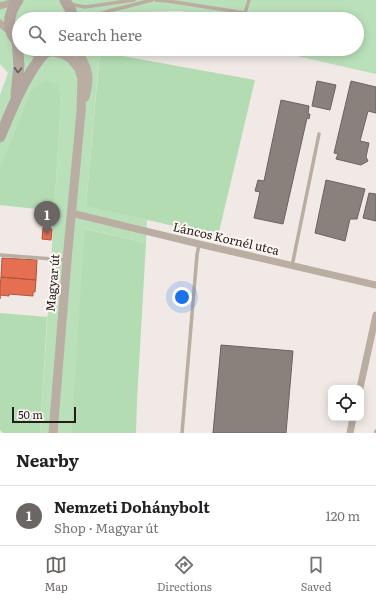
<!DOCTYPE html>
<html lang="en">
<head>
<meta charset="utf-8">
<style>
  :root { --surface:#fff; --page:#f6f6f6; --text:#202124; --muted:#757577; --line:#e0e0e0; --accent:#6b6563 }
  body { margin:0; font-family:Literata,serif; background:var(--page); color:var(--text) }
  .controls { position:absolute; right:12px; bottom:12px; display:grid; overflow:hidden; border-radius:8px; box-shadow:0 2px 10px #0003 }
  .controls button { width:36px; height:36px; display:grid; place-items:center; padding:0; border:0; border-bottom:1px solid var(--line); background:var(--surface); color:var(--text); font:20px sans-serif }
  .scale { position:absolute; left:12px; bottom:10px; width:64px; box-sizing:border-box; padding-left:4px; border:2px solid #231e1c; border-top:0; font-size:11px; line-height:14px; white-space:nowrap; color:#231e1c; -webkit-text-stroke:3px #fef6f3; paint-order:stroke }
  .you { position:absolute; left:182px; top:297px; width:14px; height:14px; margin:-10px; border:3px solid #fff; border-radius:50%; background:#1a73e8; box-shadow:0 0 0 6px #1a73e833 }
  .badge { display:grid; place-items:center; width:26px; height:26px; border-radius:50%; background:var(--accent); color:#fff; font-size:13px; font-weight:700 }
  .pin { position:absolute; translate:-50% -33px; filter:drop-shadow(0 1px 2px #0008) }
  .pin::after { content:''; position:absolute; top:21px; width:14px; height:12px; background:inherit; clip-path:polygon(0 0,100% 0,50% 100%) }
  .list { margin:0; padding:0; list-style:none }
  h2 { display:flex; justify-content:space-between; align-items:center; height:52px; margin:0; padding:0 16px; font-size:17px }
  h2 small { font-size:13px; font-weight:400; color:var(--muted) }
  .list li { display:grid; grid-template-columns:26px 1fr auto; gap:12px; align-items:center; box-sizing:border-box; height:60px; padding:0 16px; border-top:1px solid var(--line) }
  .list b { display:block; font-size:15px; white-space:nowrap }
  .list p { margin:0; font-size:13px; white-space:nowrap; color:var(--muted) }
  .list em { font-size:13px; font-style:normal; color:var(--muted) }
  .icon { flex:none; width:22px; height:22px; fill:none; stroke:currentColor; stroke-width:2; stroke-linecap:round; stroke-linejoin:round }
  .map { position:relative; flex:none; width:376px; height:433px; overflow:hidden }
  .search { position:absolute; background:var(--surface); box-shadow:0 2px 10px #0003; left:12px; right:12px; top:12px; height:44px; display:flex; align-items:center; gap:10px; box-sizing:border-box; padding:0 14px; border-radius:22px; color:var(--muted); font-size:15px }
  .sheet { height:112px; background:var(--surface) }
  nav { display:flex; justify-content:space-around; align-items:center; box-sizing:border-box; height:56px; border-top:1px solid var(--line); background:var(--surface); font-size:11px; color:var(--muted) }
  nav a { display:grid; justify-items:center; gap:2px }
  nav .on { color:var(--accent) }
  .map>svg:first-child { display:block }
  .green { fill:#bae0ba }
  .forest { fill:#b3dcb3 }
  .shops { fill:#e76f51; stroke:#ac5741 }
  .industry { fill:#8a817c; stroke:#6b635f }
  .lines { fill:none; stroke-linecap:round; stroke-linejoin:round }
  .service { stroke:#baada2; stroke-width:3.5 }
  .minor { stroke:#baada2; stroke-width:7 }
  .tertiary { stroke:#baada2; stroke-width:9 }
  .primary { stroke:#b2a69f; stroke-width:11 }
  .oneway { stroke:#635b57 }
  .labels { text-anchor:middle; stroke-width:4; stroke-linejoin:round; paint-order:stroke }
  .street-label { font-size:12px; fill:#231e1c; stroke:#fef6f3 }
</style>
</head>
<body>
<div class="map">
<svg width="376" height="433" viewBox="0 0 376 433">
  <rect width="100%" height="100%" fill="#f0e9e6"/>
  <!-- green -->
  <path class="green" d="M0,0H376V74L266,49H357V19H222L180,11L138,12L103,19H19V49H100L86,205L147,220L146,243L86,229L71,433H40L61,103L59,86L30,92L0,166V95L8,73L0,64Z"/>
  <!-- forest -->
  <path class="forest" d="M100,52L255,80L218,236L86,206Z
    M47,81L59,85L61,103L54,211L0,205V166L30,92L41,83Z
    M85,229L146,243L137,400L136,433H71Z
    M0,313L47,317L40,433H3L0,430Z"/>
  <!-- shops -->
  <path class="shops" d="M43,228L52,229L51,240L42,239Z
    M2,258L37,260L36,280L1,277Z
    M1,277L36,280L35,292H33V296L9,294V296L0,295V299V287Z"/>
  <!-- industry -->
  <path class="industry" d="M317,81L336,85L330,110L312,106Z
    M351,81L376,87V113L368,111L360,141L369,143L366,157L368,161L361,165L336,159L338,154L334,153Z
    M281,100L309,106L308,114H310L309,119L307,118L283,224L254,218L260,192L255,191L258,180L264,181Z
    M326,180L365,189L357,219H350L345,241L315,233Z
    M369,193L376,194V221L363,218Z
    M221,345L293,351L286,433H213Z"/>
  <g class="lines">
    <!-- service -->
    <path class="service" d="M156,0L168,1L245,13L249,0
      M70,4L85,7L134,0
      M84,19L109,11L152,0
      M0,255L66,260
      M292,266L319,134
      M182,433L197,255L199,244
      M376,433V431"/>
    <!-- minor -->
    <path class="minor" d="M0,6L7,4L16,0
      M0,23L10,32
      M71,213L199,244L376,285
      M360,388L376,315
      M350,433L353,418"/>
    <!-- tertiary -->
    <path class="tertiary" d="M76,49C88,67 91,76 85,97
      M50,51L63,54L71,59L79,69L82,79L81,112L67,260L53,433"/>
    <!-- primary -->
    <path class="primary" d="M18,0C8,14 5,31 19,43
      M65,0L71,11L72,19
      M27,49C36,53 46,54 55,49
      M16,95L19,65L17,41
      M0,137C8,117 16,98 26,80C32,70 37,60 46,52"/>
  </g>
  <!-- one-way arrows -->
  <defs><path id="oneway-chevron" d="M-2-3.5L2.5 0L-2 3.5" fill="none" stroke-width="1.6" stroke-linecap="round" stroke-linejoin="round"/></defs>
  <use class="oneway" href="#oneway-chevron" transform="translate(18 70) rotate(93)"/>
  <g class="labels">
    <!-- street labels -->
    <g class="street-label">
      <text transform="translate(226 239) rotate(13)" y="4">Láncos Kornél utca</text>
      <text transform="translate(53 283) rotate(-85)" y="4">Magyar út</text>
    </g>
  </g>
</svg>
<div class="controls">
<button><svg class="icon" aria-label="locate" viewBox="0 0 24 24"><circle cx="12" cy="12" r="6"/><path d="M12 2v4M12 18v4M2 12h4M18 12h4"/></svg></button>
</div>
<div class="scale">50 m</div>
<div class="you"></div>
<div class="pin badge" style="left:47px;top:234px">1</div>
<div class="search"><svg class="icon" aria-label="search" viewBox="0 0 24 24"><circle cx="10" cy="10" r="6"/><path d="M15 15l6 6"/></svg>Search here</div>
</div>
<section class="sheet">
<h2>Nearby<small></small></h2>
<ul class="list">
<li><span class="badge">1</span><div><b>Nemzeti Dohánybolt</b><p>Shop · Magyar út</p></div><em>120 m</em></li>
</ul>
</section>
<nav>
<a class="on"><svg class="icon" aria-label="map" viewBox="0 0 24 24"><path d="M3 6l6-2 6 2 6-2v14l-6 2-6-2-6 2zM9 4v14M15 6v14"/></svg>Map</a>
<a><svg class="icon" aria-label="directions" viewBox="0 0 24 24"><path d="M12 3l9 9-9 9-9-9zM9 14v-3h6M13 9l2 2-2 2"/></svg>Directions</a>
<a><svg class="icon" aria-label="saved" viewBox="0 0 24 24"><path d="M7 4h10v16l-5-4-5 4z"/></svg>Saved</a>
</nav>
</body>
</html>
